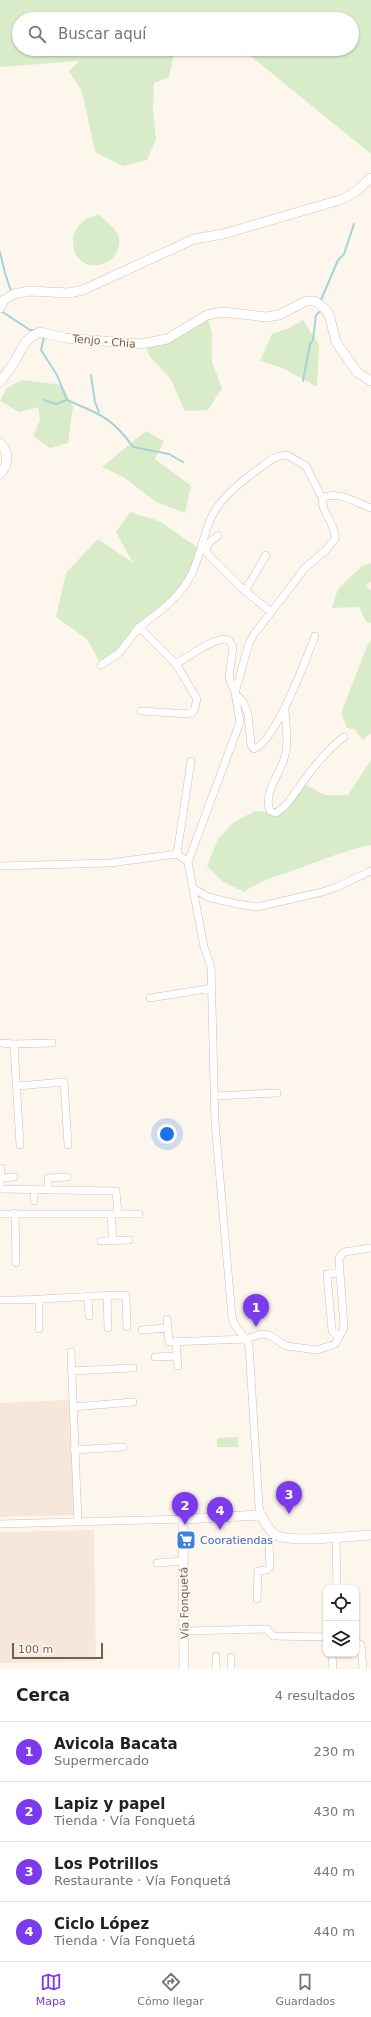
<!DOCTYPE html>
<html lang="es">
<head>
<meta charset="utf-8">
<style>
  :root { --surface:#fff; --page:#f6f6f6; --text:#222; --muted:#767676; --line:#e0e0e0; --accent:#7c3aed }
  body { margin:0; font-family:"DejaVu Sans",sans-serif; background:var(--page); color:var(--text) }
  .controls { position:absolute; right:12px; bottom:12px; display:grid; overflow:hidden; border-radius:8px; box-shadow:0 1px 3px #0004 }
  .controls button { width:36px; height:36px; display:grid; place-items:center; padding:0; border:0; border-bottom:1px solid var(--line); background:var(--surface); color:var(--text); font:20px sans-serif }
  .scale { position:absolute; left:12px; bottom:10px; width:91px; box-sizing:border-box; padding-left:4px; border:2px solid #7a5c4d; border-top:0; font-size:11px; line-height:14px; white-space:nowrap; color:#7a5c4d; -webkit-text-stroke:3px #fffaf3; paint-order:stroke }
  .you { position:absolute; left:167px; top:1134px; width:14px; height:14px; margin:-10px; border:3px solid #fff; border-radius:50%; background:#1a73e8; box-shadow:0 0 0 6px #1a73e833 }
  .badge { display:grid; place-items:center; width:26px; height:26px; border-radius:50%; background:var(--accent); color:#fff; font-size:13px; font-weight:700 }
  .pin { position:absolute; translate:-50% -33px; filter:drop-shadow(0 1px 2px #0008) }
  .pin::after { content:''; position:absolute; top:21px; width:14px; height:12px; background:inherit; clip-path:polygon(0 0,100% 0,50% 100%) }
  .list { margin:0; padding:0; list-style:none }
  h2 { display:flex; justify-content:space-between; align-items:center; height:52px; margin:0; padding:0 16px; font-size:17px }
  h2 small { font-size:13px; font-weight:400; color:var(--muted) }
  .list li { display:grid; grid-template-columns:26px 1fr auto; gap:12px; align-items:center; box-sizing:border-box; height:60px; padding:0 16px; border-top:1px solid var(--line) }
  .list b { display:block; font-size:15px; white-space:nowrap }
  .list p { margin:0; font-size:13px; white-space:nowrap; color:var(--muted) }
  .list em { font-size:13px; font-style:normal; color:var(--muted) }
  .icon { flex:none; width:22px; height:22px; fill:none; stroke:currentColor; stroke-width:2; stroke-linecap:round; stroke-linejoin:round }
  .map { position:relative; flex:none; width:371px; height:1669px; overflow:hidden }
  .search { position:absolute; background:var(--surface); box-shadow:0 1px 3px #0004; left:12px; right:12px; top:12px; height:44px; display:flex; align-items:center; gap:10px; box-sizing:border-box; padding:0 14px; border-radius:22px; color:var(--muted); font-size:15px }
  .sheet { height:292px; background:var(--surface) }
  nav { display:flex; justify-content:space-around; align-items:center; box-sizing:border-box; height:56px; border-top:1px solid var(--line); background:var(--surface); font-size:11px; color:var(--muted) }
  nav a { display:grid; justify-items:center; gap:2px }
  nav .on { color:var(--accent) }
  .map>svg:first-child { display:block }
  .residential { fill:#f5e8da }
  .green { fill:#d8ecc9 }
  .lines { fill:none; stroke-linecap:round; stroke-linejoin:round }
  .stream { stroke:#a5d3da; stroke-width:2 }
  .street-casing { stroke:#d1beb0; stroke-width:8 }
  .secondary-casing { stroke:#d6c0b0; stroke-width:10 }
  .street { stroke:#fff; stroke-width:7 }
  .secondary { stroke:#fff; stroke-width:9 }
  .labels { text-anchor:middle; stroke-width:3.5; stroke-linejoin:round; paint-order:stroke }
  .street-label { font-size:11px; fill:#7a5c4d; stroke:#fffaf3 }
  .shop-label { font-size:11px; fill:#366cbe; stroke:#fffaf3; text-anchor:start }
</style>
</head>
<body>
<div class="map">
<svg width="371" height="1669" viewBox="0 0 371 1669">
  <rect width="100%" height="100%" fill="#fdf6ec"/>
  <!-- residential -->
  <path class="residential" d="M69,1400L75,1515L0,1517V1403Z
    M94,1530L96,1661L0,1663V1532Z"/>
  <!-- green -->
  <path class="green" d="M0,0H371V154L242,49H352V19H19V49H230L174,54L169,77L154,83L153,110L156,139L147,160L123,166L95,152L82,91L69,71L79,61L0,67Z
    M99,215C115,229 129,238 111,260C71,284 56,221 99,215Z
    M207,315L212,334V362L222,388L208,410L185,411L170,378L150,357L145,344L152,343Z
    M303,320L319,345L317,387L283,368L260,361L272,334L289,328Z
    M22,380L62,385L73,407L68,443L50,448L33,436L40,420L38,407L19,412L0,401L7,388Z
    M146,431L164,441L155,459L191,486L185,513L156,502L125,478L102,467Z
    M130,512L159,521L200,549L189,579L119,653L101,665L87,639L56,617L66,573L98,539L133,563L116,532Z
    M371,563V581L366,586L371,591V623L366,622L359,607L332,608L338,589L361,567Z
    M371,640V733L363,740L354,729L347,728L341,713L368,644Z
    M371,760V845C346,850 322,860 298,869C279,875 260,881 244,892L223,882L207,866L218,839L234,822L255,811L276,813L302,783L325,795H348Z
    M238,1437V1447H217V1438Z"/>
  <g class="lines">
    <!-- stream -->
    <path class="stream" d="M0,252L5,273L11,291
      M323,303L321,300L338,260L344,254L354,224
      M1,311L30,330H35
      M44,337L41,350L57,375L67,400C99,414 112,417 133,447L169,454L183,462
      M91,375L95,402L99,412
      M303,381L310,344L313,340L316,315L322,310
      M44,400L56,404L67,400"/>
    <!-- street casing -->
    <g class="street-casing">
      <path id="street" d="M323,498C337,490 357,503 371,508
        M218,536C211,541 205,543 207,553L245,591L271,612
        M245,591L266,555
        M315,636C306,659 276,741 254,749L251,745L248,714L244,703L235,693L229,677L233,647C231,643 229,639 224,639C213,639 186,658 176,664L139,627C154,616 172,603 183,588C198,569 201,542 210,520C219,500 236,486 253,473C264,465 273,456 287,455L306,466L320,494L323,498
        M101,665L119,653L139,627
        M285,707C285,725 290,742 284,759C279,775 263,794 270,811L276,813C288,806 294,794 302,783C314,766 327,750 344,737
        M141,711L188,714L194,711L197,699L176,664
        M177,854L191,761
        M188,862L240,722L235,693L249,643L255,633L305,568L325,551L335,539C337,526 318,507 323,498
        M0,866L110,863L177,854L188,862L204,947L211,967L215,1122L232,1317C235,1332 245,1333 249,1346L259,1506L261,1515
        M193,888L208,897L237,904L257,907L322,892L337,887L371,871
        M150,998L212,988
        M0,1043L14,1044L20,1145
        M14,1044L52,1043
        M17,1086L64,1082L68,1145
        M215,1096L277,1093
        M1,1178L14,1177
        M0,1188L1,1168
        M0,1189L116,1191L118,1214
        M34,1190V1201
        M48,1190V1178L67,1177
        M15,1213L16,1263
        M0,1214H139
        M111,1215L113,1241
        M101,1241L129,1240
        M107,1295L108,1328
        M88,1296L89,1316
        M0,1300C42,1301 84,1295 126,1295L127,1327
        M39,1301V1329
        M167,1319L169,1342L246,1339L261,1334L269,1335L286,1346L317,1350L335,1344L344,1328L339,1258L344,1252L371,1248
        M142,1330L167,1328
        M339,1337L332,1331L327,1274L340,1273
        M176,1342L178,1366
        M71,1352L78,1522
        M155,1357L177,1356
        M71,1371L133,1368
        M73,1407L133,1402
        M74,1450L123,1447
        M0,1524L183,1519
        M336,1537L337,1588
        M157,1563L183,1561
        M257,1599L258,1571L267,1570L270,1567L269,1541L275,1534
        M184,1631L267,1629L273,1636L326,1637
        M356,1642L361,1645L363,1669
        M332,1654L333,1669
        M231,1657V1669
        M216,1669V1656"/>
    </g>
    <!-- secondary casing -->
    <g class="secondary-casing">
      <path id="secondary" d="M0,308L4,300L14,294L29,291L69,293L83,290L194,239L223,234L343,199L355,192L371,178
        M0,382L14,363L24,344L32,336L40,332L65,338L141,344L167,339L207,315L223,312L266,317L279,315L306,301H315L326,310L330,318L336,342L342,351L358,373L371,381
        M0,443C9,452 9,465 0,474
        M184,1669L183,1519L261,1515C265,1522 270,1533 278,1536C294,1543 351,1536 371,1535"/>
    </g>
    <!-- street -->
    <use href="#street" class="street"/>
    <!-- secondary -->
    <use href="#secondary" class="secondary"/>
  </g>
  <!-- icons -->
  <defs>
    <g id="supermarket-square" transform="scale(1)"><rect x="-9" y="-9" width="18" height="18" rx="4" fill="#3f7fe0" stroke="#fffaf3"/><path d="M-6-5.5h2.5l.6 2H6L4.5 2H-2.5L-4.4-4H-6ZM-1.5 3.2a1.3 1.3 0 1 0 .1 0ZM3 3.2a1.3 1.3 0 1 0 .1 0Z" fill="#fff"/></g>
  </defs>
  <g fill-rule="evenodd">
    <use href="#supermarket-square" x="186" y="1540"/>
  </g>
  <g class="labels">
    <!-- street labels -->
    <g class="street-label">
      <text transform="translate(104 341) rotate(5)" y="4">Tenjo - Chia</text>
      <text transform="translate(184 1603) rotate(-91)" y="4">Vía Fonquetá</text>
    </g>
    <!-- shop labels -->
    <g class="shop-label">
      <text x="200" y="1544">Cooratiendas</text>
    </g>
  </g>
</svg>
<div class="controls">
<button><svg class="icon" aria-label="locate" viewBox="0 0 24 24"><circle cx="12" cy="12" r="6"/><path d="M12 2v4M12 18v4M2 12h4M18 12h4"/></svg></button>
<button><svg class="icon" aria-label="layers" viewBox="0 0 24 24"><path d="M12 4l9 5-9 5-9-5zM3 14l9 5 9-5"/></svg></button>
</div>
<div class="scale">100 m</div>
<div class="you"></div>
<div class="pin badge" style="left:256px;top:1327px">1</div>
<div class="pin badge" style="left:185px;top:1525px">2</div>
<div class="pin badge" style="left:289px;top:1514px">3</div>
<div class="pin badge" style="left:220px;top:1530px">4</div>
<div class="search"><svg class="icon" aria-label="search" viewBox="0 0 24 24"><circle cx="10" cy="10" r="6"/><path d="M15 15l6 6"/></svg>Buscar aquí</div>
</div>
<section class="sheet">
<h2>Cerca<small>4 resultados</small></h2>
<ul class="list">
<li><span class="badge">1</span><div><b>Avicola Bacata</b><p>Supermercado</p></div><em>230 m</em></li>
<li><span class="badge">2</span><div><b>Lapiz y papel</b><p>Tienda · Vía Fonquetá</p></div><em>430 m</em></li>
<li><span class="badge">3</span><div><b>Los Potrillos</b><p>Restaurante · Vía Fonquetá</p></div><em>440 m</em></li>
<li><span class="badge">4</span><div><b>Ciclo López</b><p>Tienda · Vía Fonquetá</p></div><em>440 m</em></li>
</ul>
</section>
<nav>
<a class="on"><svg class="icon" aria-label="map" viewBox="0 0 24 24"><path d="M3 6l6-2 6 2 6-2v14l-6 2-6-2-6 2zM9 4v14M15 6v14"/></svg>Mapa</a>
<a><svg class="icon" aria-label="directions" viewBox="0 0 24 24"><path d="M12 3l9 9-9 9-9-9zM9 14v-3h6M13 9l2 2-2 2"/></svg>Cómo llegar</a>
<a><svg class="icon" aria-label="saved" viewBox="0 0 24 24"><path d="M7 4h10v16l-5-4-5 4z"/></svg>Guardados</a>
</nav>
</body>
</html>
